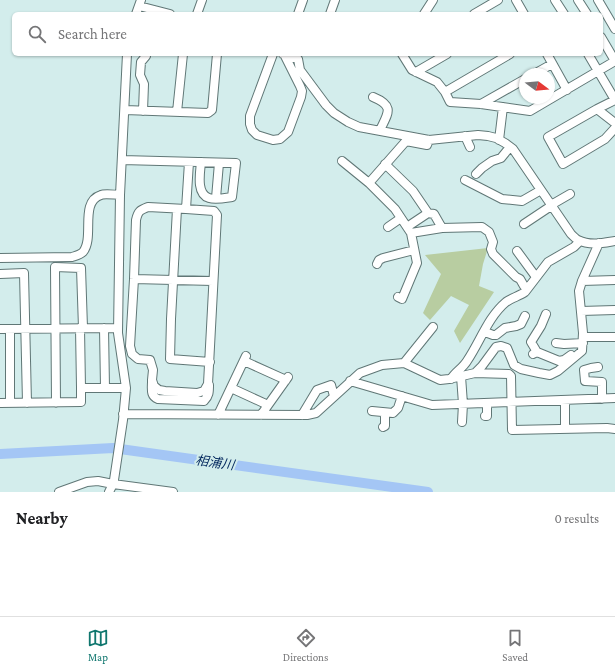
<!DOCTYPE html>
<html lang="en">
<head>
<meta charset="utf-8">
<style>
  :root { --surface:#fff; --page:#f2f2f2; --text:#202124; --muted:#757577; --line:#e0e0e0; --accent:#0f766e }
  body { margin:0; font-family:"Crimson Pro","Noto Sans JP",serif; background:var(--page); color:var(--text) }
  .compass { position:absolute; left:519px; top:68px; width:36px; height:36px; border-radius:50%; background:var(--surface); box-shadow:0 1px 3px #0004; rotate:106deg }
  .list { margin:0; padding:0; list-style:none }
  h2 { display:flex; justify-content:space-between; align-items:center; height:52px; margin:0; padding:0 16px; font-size:17px }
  h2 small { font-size:13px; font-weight:400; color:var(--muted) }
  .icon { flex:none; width:22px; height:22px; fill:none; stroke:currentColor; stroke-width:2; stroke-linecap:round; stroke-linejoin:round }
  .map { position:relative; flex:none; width:615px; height:492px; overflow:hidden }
  .search { position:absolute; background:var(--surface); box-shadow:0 1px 3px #0004; left:12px; right:12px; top:12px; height:44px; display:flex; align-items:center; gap:10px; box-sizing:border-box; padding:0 14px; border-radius:6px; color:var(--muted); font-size:15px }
  .sheet { height:124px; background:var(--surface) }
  nav { display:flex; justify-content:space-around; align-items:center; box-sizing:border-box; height:56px; border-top:1px solid var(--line); background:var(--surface); font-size:11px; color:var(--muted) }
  nav a { display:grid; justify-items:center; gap:2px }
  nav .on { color:var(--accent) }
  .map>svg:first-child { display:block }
  .green { fill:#b8cda1 }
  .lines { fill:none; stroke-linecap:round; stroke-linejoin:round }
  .river { stroke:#a4c6f5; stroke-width:10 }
  .minor-casing { stroke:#607776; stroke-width:10 }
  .minor { stroke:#fff; stroke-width:8 }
  .labels { text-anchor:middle; stroke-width:4; stroke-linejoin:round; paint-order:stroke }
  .water-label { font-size:13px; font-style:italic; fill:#00265c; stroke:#d3edec }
</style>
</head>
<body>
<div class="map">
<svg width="615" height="492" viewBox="0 0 615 492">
  <rect width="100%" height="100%" fill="#d3edec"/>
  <!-- green -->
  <path class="green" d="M488,248L483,264L479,286L494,292L460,343L454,331L469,305L451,296L430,320L423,313L441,274L425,255Z"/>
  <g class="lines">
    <!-- river -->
    <path class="river" d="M0,454L113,448L428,492"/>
    <!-- minor casing -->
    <g class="minor-casing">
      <path id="minor" d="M516,0L524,14
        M555,0L564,14
        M578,0L587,14
        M598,0L615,29
        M139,6L170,14
        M136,14L141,0
        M197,14L202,0
        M298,14L303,0
        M330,14L335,0
        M424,14L433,0
        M474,14L498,0
        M601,37L615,61
        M273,54L250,116V124L252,130L257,135L273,140L280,139L288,132L301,97L302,91L300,86L284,54
        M283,54L298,59L300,70L326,105L334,113L348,122L359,127L429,140L478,135L488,136L496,138L505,143L513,149L571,234C573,236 576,239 578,240C590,246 603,243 615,241
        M402,54L412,70L437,82L445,92L450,102L481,104L530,111L615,61
        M547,54L567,90
        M588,54L615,100
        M416,72L447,54
        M534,74L552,64
        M445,92L510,54
        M373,97C395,106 388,113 380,130
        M481,104L525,79
        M597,109L615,100
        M125,110L208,113L212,110L217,54
        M143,111L144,84L140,75L141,62L146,56V54
        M177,112L183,54
        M615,123L597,109L548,137L563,164L605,139L615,128
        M465,136L470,147
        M499,140L503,107
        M122,160L236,163L232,197C225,198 216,200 209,198C196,194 200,173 201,162
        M342,161L369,183L406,141L427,145L429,140
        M385,164L413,191L428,213L407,227
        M476,174L482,168L492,161L501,158L510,147
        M465,180L502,199L522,201L541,190
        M369,183L395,209L411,233L417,263L402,299L398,297
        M216,198L219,163
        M551,205L570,194
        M148,207L186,209L214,211L217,215L208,384L204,391L197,393L165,391L159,390L154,386L152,380L153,370L150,360L138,359L132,354L130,346L134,279L136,220C138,211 140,210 148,207Z
        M177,209L171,319L170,359L210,362
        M186,209L189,162
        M428,213L434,214L442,228L482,227L489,232L493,242L491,249L493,254L516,277L520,279L524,286L528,287
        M524,224L551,206
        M388,227L401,218
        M411,233L442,228
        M517,251L536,277
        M0,258L72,257C75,256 80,255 83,252C95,237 79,202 101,195C105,193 115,195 120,195
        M377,264L379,260L383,258L414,250
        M0,274L24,273L27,403
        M134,279L213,281
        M582,281L615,280
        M581,311L615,310
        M80,328L81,388H126
        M104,328L105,388
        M0,329L118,328
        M485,332L493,335H496L505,328L516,326L521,324L525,316
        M583,337H615
        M556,343L564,344L583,343
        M537,352L531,342L541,326L546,314
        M533,354L537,352L559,361L564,360L571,355
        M244,361L286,380
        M404,363L433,327
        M598,367L591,368L584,370L585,381L602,382V399
        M475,373L509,374L511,376L512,430L607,428L615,429
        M461,376L463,404L462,422
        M451,379C455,372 463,368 467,361C480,342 488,317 506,302C512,298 519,296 525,292L548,262L574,247L580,241
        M152,381C152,389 150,396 158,399L204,401C209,396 209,392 209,385
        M350,381L432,405L615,398
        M231,388L268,405
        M565,400V429
        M0,403L81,402V388
        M10,403V329
        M56,403L55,267L81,268L83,328
        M372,411L393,413L398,408L402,396
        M123,414L307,415L316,413L360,373L382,365L404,363L440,380L449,379L475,373L482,366L496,347L501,346L507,348L514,365L521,369L539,373L550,375L558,371L582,351L583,333L579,291L582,281L599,243
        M218,415L246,356
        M261,415L288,377
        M302,415L317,390L331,385L334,396
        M485,416H487V403
        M383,427L385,426V413
        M59,492L87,482L98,481L113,484L173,492
        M109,492L113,484L114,480L123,420L126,388L118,333L120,195L127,54"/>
    </g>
    <!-- minor -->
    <use href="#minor" class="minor"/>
  </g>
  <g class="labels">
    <!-- water labels -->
    <g class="water-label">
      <text transform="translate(215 462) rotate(8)" y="5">相浦川</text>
    </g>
  </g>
</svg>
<svg class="compass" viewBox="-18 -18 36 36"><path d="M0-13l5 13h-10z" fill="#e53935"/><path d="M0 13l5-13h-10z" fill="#757577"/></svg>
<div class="search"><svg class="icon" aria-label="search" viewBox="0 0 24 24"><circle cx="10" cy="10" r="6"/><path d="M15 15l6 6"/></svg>Search here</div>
</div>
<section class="sheet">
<h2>Nearby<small>0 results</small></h2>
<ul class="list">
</ul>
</section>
<nav>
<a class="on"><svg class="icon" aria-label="map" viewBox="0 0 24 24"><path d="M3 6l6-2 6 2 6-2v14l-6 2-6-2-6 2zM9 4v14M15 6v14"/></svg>Map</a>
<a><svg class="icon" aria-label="directions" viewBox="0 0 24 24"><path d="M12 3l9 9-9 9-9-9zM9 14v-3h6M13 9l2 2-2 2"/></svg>Directions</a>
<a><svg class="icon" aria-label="saved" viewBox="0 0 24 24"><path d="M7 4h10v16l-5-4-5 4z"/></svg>Saved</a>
</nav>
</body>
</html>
